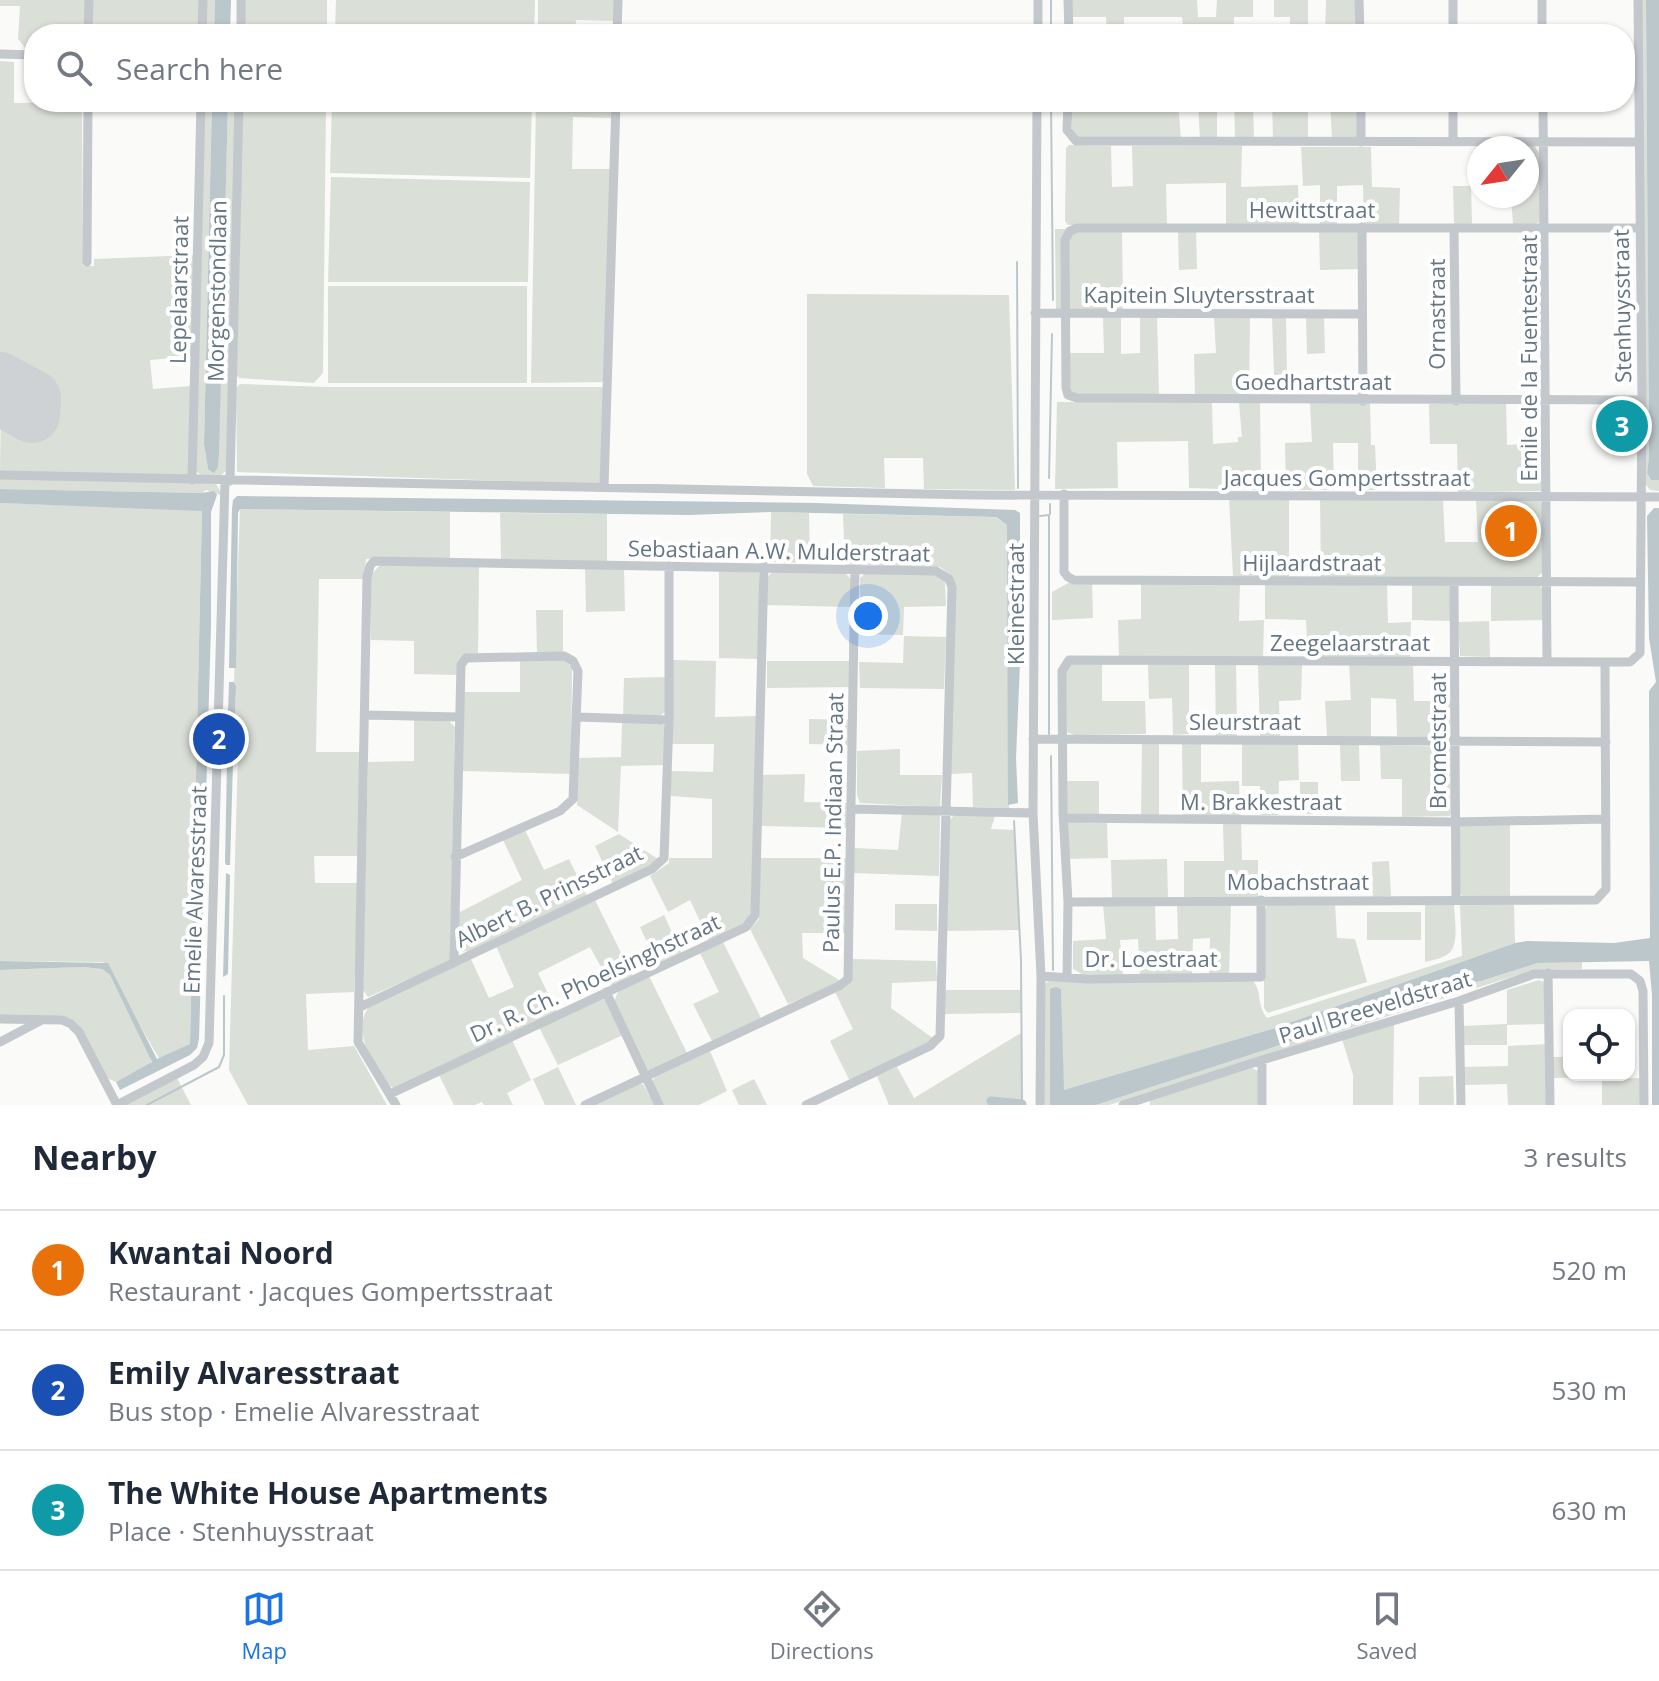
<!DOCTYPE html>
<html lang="en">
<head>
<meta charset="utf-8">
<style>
  :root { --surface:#fff; --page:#f2f2f3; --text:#1f2937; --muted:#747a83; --line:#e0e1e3; --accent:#1a73e8 }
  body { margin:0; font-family:"Open Sans",sans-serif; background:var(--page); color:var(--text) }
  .controls { position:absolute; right:24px; bottom:24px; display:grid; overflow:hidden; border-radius:16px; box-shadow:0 2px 6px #0004 }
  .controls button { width:72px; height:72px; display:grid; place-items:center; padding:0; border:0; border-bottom:2px solid var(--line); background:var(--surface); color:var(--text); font:40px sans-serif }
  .compass { position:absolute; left:1467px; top:136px; width:72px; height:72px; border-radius:50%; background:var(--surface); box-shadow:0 2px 6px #0004; rotate:240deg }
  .you { position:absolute; left:868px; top:616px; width:28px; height:28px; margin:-20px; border:6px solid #fff; border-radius:50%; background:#1a73e8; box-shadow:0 0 0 12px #1a73e833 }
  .badge { display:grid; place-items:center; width:52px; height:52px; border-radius:50%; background:var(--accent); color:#fff; font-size:26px; font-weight:700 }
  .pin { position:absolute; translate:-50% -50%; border:4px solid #fff; box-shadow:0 2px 8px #0006 }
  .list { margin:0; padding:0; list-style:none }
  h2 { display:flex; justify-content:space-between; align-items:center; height:104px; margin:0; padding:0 32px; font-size:34px }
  h2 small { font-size:26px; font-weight:400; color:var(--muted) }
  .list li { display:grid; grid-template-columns:52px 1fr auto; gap:24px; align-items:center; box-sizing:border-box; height:120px; padding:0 32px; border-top:2px solid var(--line) }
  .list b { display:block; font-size:30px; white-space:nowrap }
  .list p { margin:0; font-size:26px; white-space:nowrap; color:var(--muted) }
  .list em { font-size:26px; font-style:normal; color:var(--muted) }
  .icon { flex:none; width:44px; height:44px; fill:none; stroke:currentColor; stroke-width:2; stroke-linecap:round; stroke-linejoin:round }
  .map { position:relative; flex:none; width:1659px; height:1105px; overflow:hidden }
  .search { position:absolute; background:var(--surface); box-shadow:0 2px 6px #0004; left:24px; right:24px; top:24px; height:88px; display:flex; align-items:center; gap:20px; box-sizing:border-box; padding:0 28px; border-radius:32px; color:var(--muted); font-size:30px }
  .sheet { height:464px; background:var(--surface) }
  nav { display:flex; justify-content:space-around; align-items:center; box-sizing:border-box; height:112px; border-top:2px solid var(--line); background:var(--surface); font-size:22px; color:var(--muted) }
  nav a { display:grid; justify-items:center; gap:4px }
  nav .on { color:var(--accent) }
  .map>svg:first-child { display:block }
  .green { fill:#dadfd7 }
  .water { fill:#bbc7cb }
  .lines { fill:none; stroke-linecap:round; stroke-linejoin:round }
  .stream { stroke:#bbc7cb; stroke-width:2 }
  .canal { stroke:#bbc7cb; stroke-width:9 }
  .runway { stroke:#ced2d4; stroke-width:56 }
  .street { stroke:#c3c8cc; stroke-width:9 }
  .labels { text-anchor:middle; stroke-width:8; stroke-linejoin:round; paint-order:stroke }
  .street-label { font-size:22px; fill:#657683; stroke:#fff }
</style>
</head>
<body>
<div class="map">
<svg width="1659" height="1105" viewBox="0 0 1659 1105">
  <rect width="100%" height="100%" fill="#fafaf8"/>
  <!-- green -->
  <path class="green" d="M0,0H86L85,34H34V50H27L18,39L20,6H0Z
    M92,0H201L200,34H91Z
    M206,0H215L214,34H206Z
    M244,0H327V34H243Z
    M336,0H535L534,34H335Z
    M538,0H616L615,21L576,20L575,34H538Z
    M1072,0H1197L1198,17H1216L1217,0H1253V17H1234V34H1184L1182,17H1124V34H1107L1106,17H1072Z
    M1274,0H1308V34H1290V17H1274Z
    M1326,0H1355V34H1325Z
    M1641,0H1646L1649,457L1647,473L1651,480H1659V491L1650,490L1643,481Z
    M0,61L14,62V103L82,102L83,266H94V259L195,255L194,356L150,360L153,389L191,386L190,473L185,476L0,472L1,400L33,418L35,397L0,378Z
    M204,102H212L204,444L208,469L218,467L228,102H237L226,471L220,476H202L196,471Z
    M242,102H326L323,373L314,383L239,378L235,374Z
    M332,102H532L530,178L330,173Z
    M536,102H613V118L573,117L572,169H611L605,382L531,383Z
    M1072,102H1178L1181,139L1079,140L1072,130Z
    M1198,102H1217V140H1200Z
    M1234,102H1253L1254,139H1235Z
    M1272,102H1308V139H1273Z
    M1330,102H1360L1357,137L1332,138Z
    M1069,145L1111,146L1112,187L1133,186L1132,146H1242L1241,187L1298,185L1299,227L1226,225V183L1166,184L1167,226L1068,225L1065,221L1066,148Z
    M1534,145L1540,154V221L1536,224H1513L1511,196H1527V148H1509V146Z
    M1301,147H1371L1372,187L1400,188L1399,226L1364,227L1363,185L1337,186V226L1320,227V185L1303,186Z
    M331,177L530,182L528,282H328Z
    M1453,186H1471L1472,224H1454Z
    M1055,229H1122L1123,309H1056Z
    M1319,229H1354L1360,234L1359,269L1320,270Z
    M1178,230H1196L1197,269L1179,270Z
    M328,286H527V383H328Z
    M807,294L1009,295L1015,490L924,489L923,458H884L885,488L813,486L807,474Z
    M1121,316V354L1140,353V316H1157L1159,396H1077L1069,390L1068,353H1104L1103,317Z
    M1250,316L1249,395L1195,396L1194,354L1216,353L1214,317Z
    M1286,316L1287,375H1274L1272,317Z
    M1324,316L1325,353L1307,354L1306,317Z
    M240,384L325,387H605L601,484L237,472L236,388Z
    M1057,402L1212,403L1213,444L1238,442V437H1242L1239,403H1260L1261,490L1189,488L1188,441L1117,442L1118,488L1055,489Z
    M1310,403H1370L1371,445H1375L1377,490H1358V443H1333L1334,490H1286L1285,443L1312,442Z
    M1506,403L1507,445L1542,443V491L1458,492L1457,444H1430L1429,404Z
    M0,478L203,483L216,484L220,491V495L206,490L202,493L0,489Z
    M1229,498H1289V578L1233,577Z
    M1320,499L1443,500L1445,542H1478L1476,500L1540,501L1543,505V572L1535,579L1321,577Z
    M0,503L202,510L190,1044L160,1060L103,962L0,961Z
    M240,509L450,512V560L366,559L364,579H319L316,752H361L359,856H314L315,883H359L354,992L306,994L308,1050L354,1046L387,1105H248L229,1070L238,754L234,745L236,686L234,682Z
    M771,512L809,513L810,563L770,562Z
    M500,513L607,514V562L501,559Z
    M843,514L995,517L1007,525L1009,808L973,807L972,773L950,774L953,577L940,567L845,565Z
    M381,564L479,566L478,653C463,654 457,659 457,675L414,674V641L371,640L370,576Z
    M585,568H624L625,611L586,612Z
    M719,570H759V659L719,658Z
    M773,571L844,572L852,580V607L767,605V578Z
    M867,572L934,573L945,581L946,606L904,607L903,635L860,634V578Z
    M1072,581H1092L1093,618L1052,620V592Z
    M1240,582L1239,621L1264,620L1263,658L1119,657L1118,620L1141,619V583Z
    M1265,583L1387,584L1388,623L1411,622L1410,658L1308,657L1306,620L1265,619Z
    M1412,584H1446L1450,587L1452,621L1412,620Z
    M1491,585L1540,586L1543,589L1544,620L1491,621Z
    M536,610H563V653H537Z
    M1489,621L1490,657L1460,656L1458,622Z
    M904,636L946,637L944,689L860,688L859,662L903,663Z
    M520,660H562L572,666L571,774L461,771L462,692H520Z
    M673,660L716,661L715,717L758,716L752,909L747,922L709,940L690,900L668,912L650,876L669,863V858H712V799L671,796V771L713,772L714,744H672Z
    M767,661H853L852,687L767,688Z
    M1102,662V701H1145L1146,734L1074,735L1067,732L1066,671L1070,664Z
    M1189,663V734L1173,735L1172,698L1149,699L1148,664Z
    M1215,663H1236L1237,736H1216Z
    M1349,663L1413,664L1414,701H1451L1450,734L1444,737L1397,736L1396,699L1371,698V738L1327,737L1325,701L1351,700Z
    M1258,664H1302L1301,700L1279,701L1280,737L1260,736Z
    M666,677L665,712L661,715L623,717L624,678Z
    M809,719L851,720L850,745L809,744Z
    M414,720H448L455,727L450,961L368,997L363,990L368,762L414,761Z
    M622,722L661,723L665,726V765L621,766L618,832L577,805L578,758L621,757Z
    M1201,743V782L1239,781L1240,816L1183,817L1182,744Z
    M1142,744H1159V817H1141Z
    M1242,744H1298L1299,780L1279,781L1278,815H1261L1260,786H1242Z
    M1340,745H1359L1360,781H1341Z
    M1380,745L1451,747L1454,809L1450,816L1402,817V779H1381Z
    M900,749V775H942L940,807L860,803L857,795V751Z
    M805,774L804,802L848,803V828L761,826L762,775Z
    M1066,781H1099V817L1071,816L1067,813Z
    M1300,782H1318V814H1300Z
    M902,813H937L940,816L939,876L853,873L854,848L898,850Z
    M955,814L995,816L991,829L1014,830L1019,930L945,931L948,822Z
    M1068,822L1107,823L1108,858L1064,859L1065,823Z
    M1241,823L1242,860H1258V897H1184V861H1224L1223,824Z
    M1510,824V898L1462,896L1459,892V826Z
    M525,830L544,870L569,859L587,896L469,951L459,952L457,949L458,913L522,880L503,840Z
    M619,834L658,859L655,863L613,884L595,846Z
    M760,858H846L845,933H802L803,958L839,980L836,985L788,1004L750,929L759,919Z
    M1167,859L1168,897L1112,898L1111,860Z
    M1389,861L1391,896L1373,897L1372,862Z
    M595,900L633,977L612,987L590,947L538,973L557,1012L396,1089C374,1082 351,1026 369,1007L470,957L489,998L514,987L496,946Z
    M1177,902H1231L1229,975L1209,976L1210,938L1193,939L1192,975H1140L1138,939L1120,940L1123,975L1082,974L1073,969V941L1106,939L1103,904L1155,903L1156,940L1178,939Z
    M1269,902L1335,903L1337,938L1355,939L1367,982L1268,1013L1264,1008V912Z
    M1465,902L1514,905L1515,943L1272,1029L1063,1091L1061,989L1050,1105H1043L1045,984L1048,981L1252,980C1263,991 1256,1004 1267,1018L1462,956L1460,904Z
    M1425,903H1454C1454,916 1459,940 1451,951C1446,958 1432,960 1425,962Z
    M895,904H937V931L895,930Z
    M1367,912H1421V940H1367Z
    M664,915L682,954L658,966L640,927Z
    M723,942L761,1018L712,1041L693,1004L719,992L700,953Z
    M852,959L936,961L937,981L892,983L891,1008L934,1039L850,1081L830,1041L853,1029L835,992C851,984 851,977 852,959Z
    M1582,962V969L1533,970L1109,1105H1096L1409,1003L1414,998L1449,987L1481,981L1538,963Z
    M82,967L102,969L110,975L152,1059L150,1064L116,1082L105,1077L76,1022L70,1019L0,1015V970Z
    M649,976L687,1053L651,1071L646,1069L614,1002L619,989Z
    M1539,980L1546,983L1548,1024L1507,1025V1045H1463V1026L1507,1024V990Z
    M944,990H1021V1013L944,1014Z
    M602,999L606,1000L623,1035L558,1065L539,1027Z
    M1394,1023L1393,1105H1353V1075L1342,1039Z
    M1021,1033L1022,1105H889L877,1076L897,1067L914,1098Z
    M512,1040L531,1080L507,1093L513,1105H484L482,1102L475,1105H454L439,1075Z
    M1548,1044L1549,1105H1508L1507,1084L1463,1085L1462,1067L1508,1066V1046Z
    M710,1051L727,1091L699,1105H662L652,1081L655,1077Z
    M1552,1057H1569V1075H1596V1077L1553,1078Z
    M558,1067L576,1105H545L533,1079Z
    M1252,1068L1258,1071V1105H1150V1100Z
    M1453,1076L1454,1105H1419V1077Z
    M177,1078L191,1105H126Z
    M1643,1078L1644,1105H1602V1079Z
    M754,1079L767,1105H739L732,1090Z
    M643,1084L655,1105H593L635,1085Z"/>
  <!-- water -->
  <path class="water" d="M215,0H231L230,34H214Z
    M1646,0H1659V480H1651L1647,473L1649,457Z
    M212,102H228L219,453L218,467L214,473L208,469L204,444Z
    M0,489L201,493L214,491L217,495L211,512V626L199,1039L197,1048L190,1055L120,1090L116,1082L152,1062L110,975L102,969L83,967L0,970V961L108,963L157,1059L190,1044L202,511L0,503Z
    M237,496L816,503L1015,510L1020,513V663L1016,758L1018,803L1008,805L1007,525L996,517L771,512L689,515L240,509L238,513L236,668H229L232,509L233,500Z
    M1654,508H1659V1105H1652V995L1649,961L1538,963L1481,981L1449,987L1415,998L1409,1003L1096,1105H1050V989L1056,987L1061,989L1064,1090L1272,1029L1515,943L1527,941L1614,943L1650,938L1649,691L1656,682L1649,638L1647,516Z
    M229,682H234L236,686L234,745L227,743Z
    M227,762L233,763L230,865H226L225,862Z
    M226,873L230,875L228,974L223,977Z"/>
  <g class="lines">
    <!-- stream -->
    <path class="stream" d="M1051,0V34
      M1051,102L1053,300
      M1017,262L1018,488
      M1049,478L1052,334
      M1050,514V504
      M1040,516L1049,515V734
      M1051,756L1053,970
      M1014,821L1021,960L1022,1105
      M147,1105L219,1067L224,1055V996"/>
    <!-- canal -->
    <path class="canal" d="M991,1101L1022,1104"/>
    <!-- runway -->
    <path class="runway" d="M0,380L33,398L32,415L0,397"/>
    <!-- street -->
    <path class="street" d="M1038,0V34
      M1068,0L1069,34
      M1359,0L1360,34
      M1453,0V34
      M1542,0V34
      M88,34L89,0
      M202,34L203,0
      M241,34V0
      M617,34L618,0
      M0,54L34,55
      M1037,102L1033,813L1041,976L1040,1105
      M1068,102L1067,130L1076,141L1638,142
      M1361,102V142
      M1453,102V141
      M1543,102L1547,662
      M1362,227L1363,401
      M1454,228L1456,401
      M1638,228H1077L1070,231L1065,240L1066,388L1068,395L1077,398L1642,400
      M87,262L88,102
      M1035,313L1362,314
      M0,475L973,495L1659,497
      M192,480L201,102
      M230,481L239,102
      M604,487L616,102
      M1064,494V572L1068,577L1074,580L1640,582
      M1454,582L1456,899
      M366,715L459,717
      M577,717L669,720
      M1033,739L1606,742
      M852,809L1033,813
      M1065,818L1457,822L1606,819
      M1068,902L1063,813L1062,671L1069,660L1605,662H1630L1640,653L1642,400L1638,0
      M454,962L461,665L466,658L564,656L573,661L578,671L573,799L560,811L455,857
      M1548,973L1550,1105
      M1041,976L1088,979L1261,977V900
      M1067,977L1068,902L1596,900L1606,889L1605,662
      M606,992L659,1105
      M1459,1001L1461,1105
      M360,1007L652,869L664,858L669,720V566
      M0,1019L62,1020L71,1024L79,1032L117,1105
      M0,1042L40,1021
      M390,1094L746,927L755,915L764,566
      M117,1105L194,1065L203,1057L209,1043L225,481
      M396,1105L358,1042L367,577L370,566L374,561L936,571L949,579L952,587L940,1036L930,1046L806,1105
      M585,1105L839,986L848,979L855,568
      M1123,1105L1262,1060L1459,1001L1534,974H1631L1640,981L1643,991L1644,1105
      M1262,1105V1060"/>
  </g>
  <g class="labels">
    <!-- street labels -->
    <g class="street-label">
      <text x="1312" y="218">Hewittstraat</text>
      <text transform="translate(179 290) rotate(-89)" y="8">Lepelaarstraat</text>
      <text transform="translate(217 291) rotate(-89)" y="8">Morgenstondlaan</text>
      <text x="1199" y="303">Kapitein Sluytersstraat</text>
      <text transform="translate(1622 306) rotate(-91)" y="8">Stenhuysstraat</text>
      <text transform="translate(1437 314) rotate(-90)" y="8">Ornastraat</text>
      <text transform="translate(1529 358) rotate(-90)" y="8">Emile de la Fuentestraat</text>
      <text x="1313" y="390">Goedhartstraat</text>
      <text x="1347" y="486">Jacques Gompertsstraat</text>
      <text transform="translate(779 551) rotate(1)" y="8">Sebastiaan A.W. Mulderstraat</text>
      <text x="1312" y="571">Hijlaardstraat</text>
      <text transform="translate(1016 604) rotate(-90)" y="8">Kleinestraat</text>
      <text x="1350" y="651">Zeegelaarstraat</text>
      <text x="1245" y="730">Sleurstraat</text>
      <text transform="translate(1438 741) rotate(-90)" y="8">Brometstraat</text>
      <text x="1261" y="810">M. Brakkestraat</text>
      <text transform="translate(833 823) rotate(-89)" y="8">Paulus E.P. Indiaan Straat</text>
      <text x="1298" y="890">Mobachstraat</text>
      <text transform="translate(195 890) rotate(-88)" y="8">Emelie Alvaresstraat</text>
      <text transform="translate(549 896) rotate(-26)" y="8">Albert B. Prinsstraat</text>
      <text x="1151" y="967">Dr. Loestraat</text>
      <text transform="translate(595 978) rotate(-25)" y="8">Dr. R. Ch. Phoelsinghstraat</text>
      <text transform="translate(1375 1007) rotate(-17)" y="8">Paul Breeveldstraat</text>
    </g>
  </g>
</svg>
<div class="controls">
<button><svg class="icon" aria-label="locate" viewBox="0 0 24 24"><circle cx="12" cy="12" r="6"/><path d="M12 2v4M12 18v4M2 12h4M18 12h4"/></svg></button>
</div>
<svg class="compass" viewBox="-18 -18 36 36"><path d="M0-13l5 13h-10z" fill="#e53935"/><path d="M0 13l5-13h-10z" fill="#747a83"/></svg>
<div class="you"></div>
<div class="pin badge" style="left:1511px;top:531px;background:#e8710a">1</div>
<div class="pin badge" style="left:219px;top:739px;background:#1a4fb4">2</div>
<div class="pin badge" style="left:1622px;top:426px;background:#0f9aa8">3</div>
<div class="search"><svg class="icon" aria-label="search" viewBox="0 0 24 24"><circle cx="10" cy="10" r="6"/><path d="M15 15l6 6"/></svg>Search here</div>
</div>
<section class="sheet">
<h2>Nearby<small>3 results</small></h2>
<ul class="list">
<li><span class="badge" style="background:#e8710a">1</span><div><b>Kwantai Noord</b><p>Restaurant · Jacques Gompertsstraat</p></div><em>520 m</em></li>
<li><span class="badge" style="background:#1a4fb4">2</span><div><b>Emily Alvaresstraat</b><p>Bus stop · Emelie Alvaresstraat</p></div><em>530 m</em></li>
<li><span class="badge" style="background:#0f9aa8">3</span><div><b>The White House Apartments</b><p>Place · Stenhuysstraat</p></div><em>630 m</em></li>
</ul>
</section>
<nav>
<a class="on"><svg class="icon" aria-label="map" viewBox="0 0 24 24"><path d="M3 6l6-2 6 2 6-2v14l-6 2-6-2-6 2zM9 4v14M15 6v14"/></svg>Map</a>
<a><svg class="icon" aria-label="directions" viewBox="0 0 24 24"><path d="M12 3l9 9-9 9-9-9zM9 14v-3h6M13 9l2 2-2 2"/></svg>Directions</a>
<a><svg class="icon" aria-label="saved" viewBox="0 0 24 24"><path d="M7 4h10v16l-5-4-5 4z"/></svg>Saved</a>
</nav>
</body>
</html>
